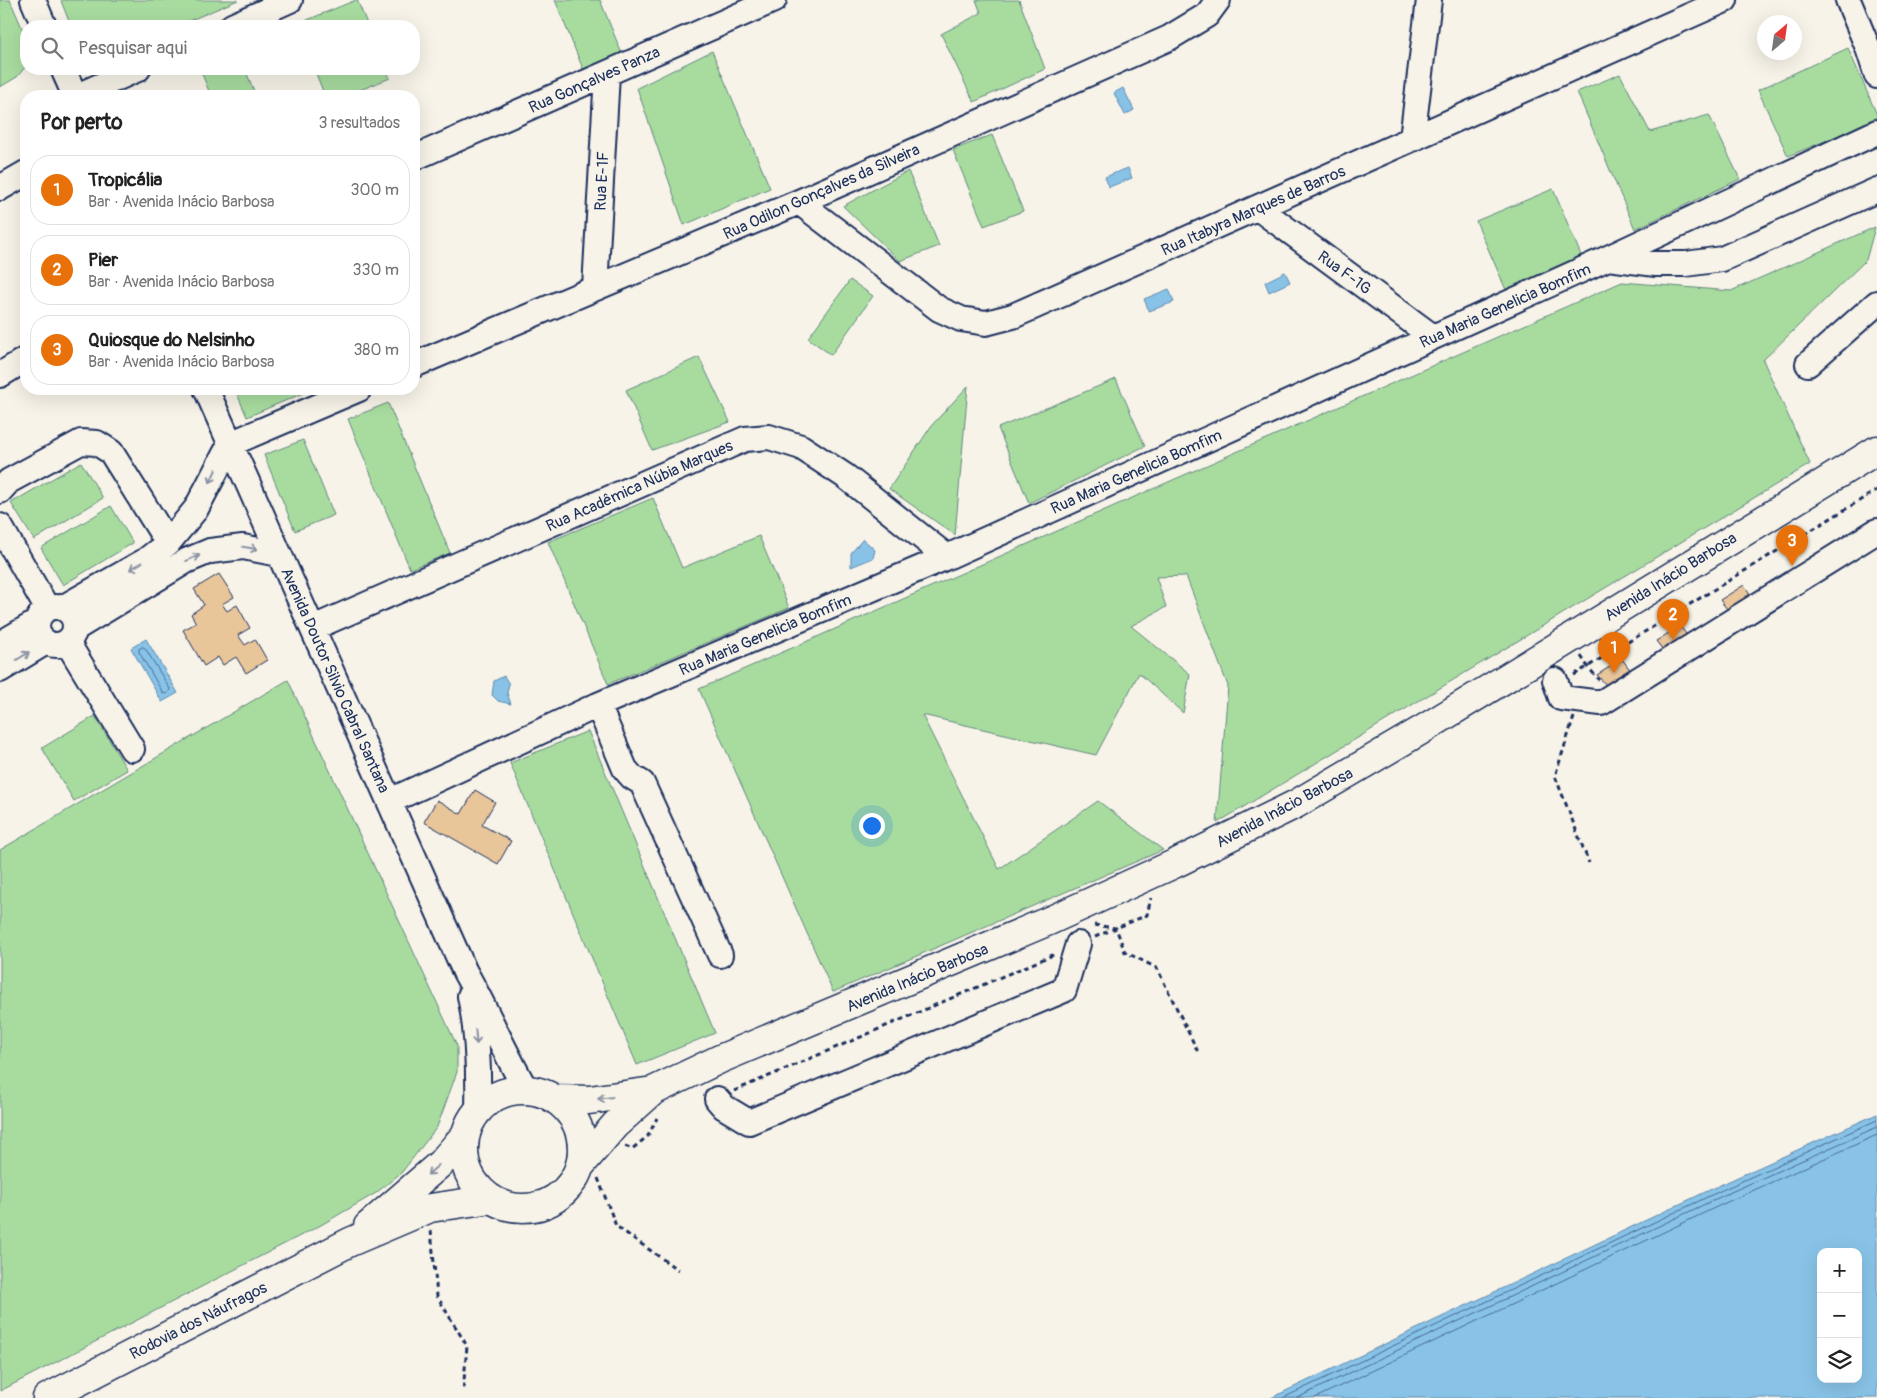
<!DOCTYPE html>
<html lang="pt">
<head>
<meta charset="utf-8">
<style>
  :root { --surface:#fff; --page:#f2f2f2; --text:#222; --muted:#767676; --line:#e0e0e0; --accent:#0b8043 }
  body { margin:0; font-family:Pangolin,sans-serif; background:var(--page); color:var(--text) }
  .controls { position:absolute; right:15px; bottom:15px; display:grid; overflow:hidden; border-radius:10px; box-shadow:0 5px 20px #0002 }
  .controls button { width:45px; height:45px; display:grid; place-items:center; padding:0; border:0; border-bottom:1px solid var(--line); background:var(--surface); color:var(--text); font:25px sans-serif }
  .compass { position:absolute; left:1757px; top:15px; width:45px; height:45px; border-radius:50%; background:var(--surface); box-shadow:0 5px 20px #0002; rotate:29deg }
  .you { position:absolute; left:871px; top:825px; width:18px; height:18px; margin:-12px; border:4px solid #fff; border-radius:50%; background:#1a73e8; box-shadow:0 0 0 8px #1a73e833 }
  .badge { display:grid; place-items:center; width:32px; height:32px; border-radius:50%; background:var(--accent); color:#fff; font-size:16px; font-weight:700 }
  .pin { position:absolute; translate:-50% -41px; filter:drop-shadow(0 1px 2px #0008) }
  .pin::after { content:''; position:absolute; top:26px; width:18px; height:15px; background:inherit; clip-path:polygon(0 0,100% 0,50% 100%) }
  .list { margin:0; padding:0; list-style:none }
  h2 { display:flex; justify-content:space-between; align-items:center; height:65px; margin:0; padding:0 20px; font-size:21px }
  h2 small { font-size:16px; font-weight:400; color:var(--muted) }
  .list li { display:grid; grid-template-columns:32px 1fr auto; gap:15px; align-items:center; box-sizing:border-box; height:70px; margin:0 10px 10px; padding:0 10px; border:1px solid var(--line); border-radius:20px }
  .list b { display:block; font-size:19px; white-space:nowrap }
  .list p { margin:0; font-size:16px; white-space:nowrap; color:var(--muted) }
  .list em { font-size:16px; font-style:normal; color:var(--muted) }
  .icon { flex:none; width:28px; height:28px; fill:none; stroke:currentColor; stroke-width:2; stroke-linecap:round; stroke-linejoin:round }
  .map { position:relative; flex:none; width:1877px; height:1398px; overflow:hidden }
  .search { position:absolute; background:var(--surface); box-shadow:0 5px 20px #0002; left:20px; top:20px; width:400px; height:55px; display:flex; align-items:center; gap:12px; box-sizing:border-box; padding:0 18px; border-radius:20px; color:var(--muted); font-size:19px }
  .panel { position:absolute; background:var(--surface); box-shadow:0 5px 20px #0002; left:20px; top:90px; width:400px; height:305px; border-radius:20px }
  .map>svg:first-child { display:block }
  .green { fill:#a8dc9f; stroke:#62867e }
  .water { fill:#88c3e7; stroke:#5c88b0; fill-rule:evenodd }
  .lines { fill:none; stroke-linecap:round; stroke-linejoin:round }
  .shore { stroke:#476a95; stroke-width:1 }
  .building { fill:#e9c59a; stroke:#1b2f5e }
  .minor-casing { stroke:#1b2f5e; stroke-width:28 }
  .major-casing { stroke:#1b2f5e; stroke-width:31 }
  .path { stroke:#1b2f5e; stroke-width:3; stroke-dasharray:5 4; stroke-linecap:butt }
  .minor { stroke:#f7f3e8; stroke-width:24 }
  .major { stroke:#f7f3e8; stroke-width:28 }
  .oneway { stroke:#8991a3 }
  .labels { text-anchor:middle; stroke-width:4; stroke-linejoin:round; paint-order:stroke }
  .street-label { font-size:16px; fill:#1b2f5e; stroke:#f7f3e8 }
</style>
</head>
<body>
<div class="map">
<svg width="1877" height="1398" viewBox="0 0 1877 1398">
  <rect width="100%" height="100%" fill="#f7f3e8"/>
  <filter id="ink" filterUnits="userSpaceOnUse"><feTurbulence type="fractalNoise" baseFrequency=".02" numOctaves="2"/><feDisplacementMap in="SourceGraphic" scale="10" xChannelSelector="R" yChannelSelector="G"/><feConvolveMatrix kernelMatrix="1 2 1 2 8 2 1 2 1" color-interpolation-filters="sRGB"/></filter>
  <g filter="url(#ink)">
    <!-- green -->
    <path class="green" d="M0,0H10L26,37V66L17,77L0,87Z
      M63,0H238L177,26H71L61,1Z
      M357,0L368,26L295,25L356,0Z
      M555,0H600L622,54L583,69Z
      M976,0H1019L1045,69L974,102L941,34L981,13Z
      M1848,48L1877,115V120L1788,156L1758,90Z
      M712,51L770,188L684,225L637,88Z
      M200,69H245L256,96H211Z
      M314,69H386L390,78L345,96H325Z
      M1620,74L1650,132L1709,115L1740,179L1635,229L1577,92Z
      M992,135L1023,211L984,226L953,150Z
      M908,171L939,246L900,261L843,206Z
      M1553,189L1583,260L1507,292L1476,221Z
      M1875,227L1866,260L1763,360L1810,464L1217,823L1228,686L1186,576L1156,577L1166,607L1131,626L1190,674L1183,713L1139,673L1096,755L922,715L999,869L1098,801L1163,850L833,992L699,689L1622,282L1731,291Z
      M850,280L873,296L831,355L808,338Z
      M699,357L730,422L652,450L626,390Z
      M1116,379L1145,446L1029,503L998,428Z
      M968,386L955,535L889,489L932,425Z
      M235,389H313L247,417Z
      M388,403L450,553L410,569L348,419Z
      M303,440L334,515L295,531L264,455Z
      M81,462L103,498L34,540L11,503Z
      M653,498L682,568L759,536L789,608L608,684L548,542Z
      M111,506L133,543L63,585L41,548Z
      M288,680L457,1046V1072L437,1127L402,1172L376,1193L321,1225L0,1391V850Z
      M95,716L127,770L74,801L42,748Z
      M588,731L715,1033L637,1065L510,763Z"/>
    <!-- water -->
    <path class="water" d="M1123,88L1134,110L1125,115L1114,93Z
      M1128,168L1132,178L1109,187L1105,177Z
      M1285,272L1290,282L1269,292L1265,282Z
      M1169,289L1174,302L1149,311L1144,299Z
      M863,539L875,550L873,558L851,567V553Z
      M146,639L178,693L162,702L131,648Z
      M504,676L509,684L507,693L511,704L498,701L492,695L494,681Z
      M1877,1114V1398H1271L1718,1186ZM1821,1252H1858V1379H1821Z"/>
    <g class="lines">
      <!-- shore -->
      <path class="shore" d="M143,647L145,648L170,689L169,692L166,694L163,693L139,652V649Z
        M1283,1398L1720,1191L1877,1120
        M1297,1398L1722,1196L1877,1127
        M1315,1398L1725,1203L1877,1135"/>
    </g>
    <!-- building -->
    <path class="building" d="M219,574L234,597L222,604L227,611L237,605L250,628L238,635L245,645L255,639L267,660L246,673L236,657L223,665L218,657L204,666L183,630L196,623L191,614L204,605L194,589Z
      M1744,585L1753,598L1730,613L1720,600Z
      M1680,626L1689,638L1666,654L1656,641Z
      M1622,659L1631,671L1608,687L1597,675Z
      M475,790L495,802L482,825L511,841L498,864L424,822L437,800L461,814Z"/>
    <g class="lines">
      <!-- minor casing -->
      <g class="minor-casing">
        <path id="minor" d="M33,0L44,26
          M1848,0L1868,48L1877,76
          M232,26L290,0
          M63,69L75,96
          M77,96L138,69
          M1412,139L1429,0
          M414,158L774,0
          M0,188L26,173
          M799,202L939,309L961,319L986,323L1013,316L1725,0
          M1258,208L1433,337
          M1608,258L1656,264H1686L1722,259L1877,190
          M595,288L607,74
          M1808,364L1877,303
          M414,365L799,202L1169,38L1207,15L1218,0
          M0,375L26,359
          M206,389L465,972C487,1011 504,1051 526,1090
          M0,491L9,481L81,442L97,443L111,452L168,543
          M0,526L47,608
          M37 626a19 19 0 1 1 38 0a19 19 0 1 1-38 0Z
          M64,607L145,561L168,543L196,509L230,444L359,389
          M76,628L186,561L210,551L243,547L279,554
          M313,628L745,439L769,437L801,447L845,476L947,557
          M67,642L132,749
          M0,644L37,622
          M0,670L46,642
          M1555,680L1561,698L1601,703L1877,531
          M598,705L625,769L632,777L642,783L720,955
          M390,801L598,705L947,557L1608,258L1877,132
          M470,996C478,1034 479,1072 478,1111
          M717,1099L724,1107L749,1122L1064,990L1078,944"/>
      </g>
      <!-- major casing -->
      <g class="major-casing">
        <path id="major" d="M464 1149a59 59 0 1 1 118 0a59 59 0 1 1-118 0Z
          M554,1099L589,1100L653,1091L720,1059L1051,920L1174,864L1296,804L1425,728L1877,450
          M580,1166L615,1125L653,1091
          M368,1226L441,1163L466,1134
          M47,1398L350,1242L430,1208L491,1199"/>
      </g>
      <!-- path -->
      <path class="path" d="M1581,656L1588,667L1599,680
        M1574,675L1877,490
        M1574,717L1555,776L1589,863
        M1094,925L1116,928L1125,952L1157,968L1199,1054
        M1095,937L1147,915L1151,898
        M734,1091L1055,954
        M625,1146L632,1149L648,1136L657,1118
        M598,1178L616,1226L678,1270
        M499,1219L544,1214L574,1187
        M431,1230L437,1296L467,1346L463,1392"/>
      <!-- minor -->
      <use href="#minor" class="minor"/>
      <!-- major -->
      <use href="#major" class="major"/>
    </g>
    <!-- one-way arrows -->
    <defs><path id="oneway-shaft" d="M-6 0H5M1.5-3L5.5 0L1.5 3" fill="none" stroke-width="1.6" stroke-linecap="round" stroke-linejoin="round" transform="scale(1.25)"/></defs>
    <g class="oneway">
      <use href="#oneway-shaft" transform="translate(213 476) rotate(115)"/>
      <use href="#oneway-shaft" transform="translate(250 548) rotate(10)"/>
      <use href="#oneway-shaft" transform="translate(193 558) rotate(-24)"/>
      <use href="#oneway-shaft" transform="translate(136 566) rotate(150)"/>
      <use href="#oneway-shaft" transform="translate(23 656) rotate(-32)"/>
      <use href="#oneway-shaft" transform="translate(476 1037) rotate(85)"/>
      <use href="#oneway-shaft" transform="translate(605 1098) rotate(172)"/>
      <use href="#oneway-shaft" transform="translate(433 1170) rotate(139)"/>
    </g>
  </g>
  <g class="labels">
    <!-- street labels -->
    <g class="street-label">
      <text transform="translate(594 79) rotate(-24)" y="6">Rua Gonçalves Panza</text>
      <text transform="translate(601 181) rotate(-87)" y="6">Rua E-1F</text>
      <text transform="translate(821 191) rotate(-24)" y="6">Rua Odilon Gonçalves da Silveira</text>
      <text transform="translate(1253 210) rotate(-24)" y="6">Rua Itabyra Marques de Barros</text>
      <text transform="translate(1345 272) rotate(36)" y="6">Rua F-1G</text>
      <text transform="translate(1505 305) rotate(-24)" y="6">Rua Maria Genelicia Bomfim</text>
      <text transform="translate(1136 471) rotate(-24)" y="6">Rua Maria Genelicia Bomfim</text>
      <text transform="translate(639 485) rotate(-24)" y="6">Rua Acadêmica Núbia Marques</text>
      <text transform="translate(1670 576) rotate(-32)" y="6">Avenida Inácio Barbosa</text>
      <text transform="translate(765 634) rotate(-23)" y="6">Rua Maria Genelicia Bomfim</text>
      <text transform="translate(336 680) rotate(66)" y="6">Avenida Doutor Silvio Cabral Santana</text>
      <text transform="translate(1284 807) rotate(-28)" y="6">Avenida Inácio Barbosa</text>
      <text transform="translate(917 977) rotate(-23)" y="6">Avenida Inácio Barbosa</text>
      <text transform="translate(198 1320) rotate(-27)" y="6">Rodovia dos Náufragos</text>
    </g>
  </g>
</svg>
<div class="controls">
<button>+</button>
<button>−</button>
<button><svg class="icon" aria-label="layers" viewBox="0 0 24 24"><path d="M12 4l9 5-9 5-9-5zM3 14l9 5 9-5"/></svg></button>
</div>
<svg class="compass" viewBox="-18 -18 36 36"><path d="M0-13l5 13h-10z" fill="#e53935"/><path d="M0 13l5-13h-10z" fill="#767676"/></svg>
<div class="you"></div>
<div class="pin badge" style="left:1614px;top:673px;background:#e8710a">1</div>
<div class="pin badge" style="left:1673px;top:640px;background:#e8710a">2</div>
<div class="pin badge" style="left:1792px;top:566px;background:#e8710a">3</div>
<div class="search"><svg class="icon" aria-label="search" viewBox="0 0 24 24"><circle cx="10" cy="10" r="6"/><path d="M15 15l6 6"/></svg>Pesquisar aqui</div>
<section class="panel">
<h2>Por perto<small>3 resultados</small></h2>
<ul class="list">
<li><span class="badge" style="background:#e8710a">1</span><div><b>Tropicália</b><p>Bar · Avenida Inácio Barbosa</p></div><em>300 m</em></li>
<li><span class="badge" style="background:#e8710a">2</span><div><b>Pier</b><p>Bar · Avenida Inácio Barbosa</p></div><em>330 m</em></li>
<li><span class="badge" style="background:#e8710a">3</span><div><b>Quiosque do Nelsinho</b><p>Bar · Avenida Inácio Barbosa</p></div><em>380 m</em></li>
</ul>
</section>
</div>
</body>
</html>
